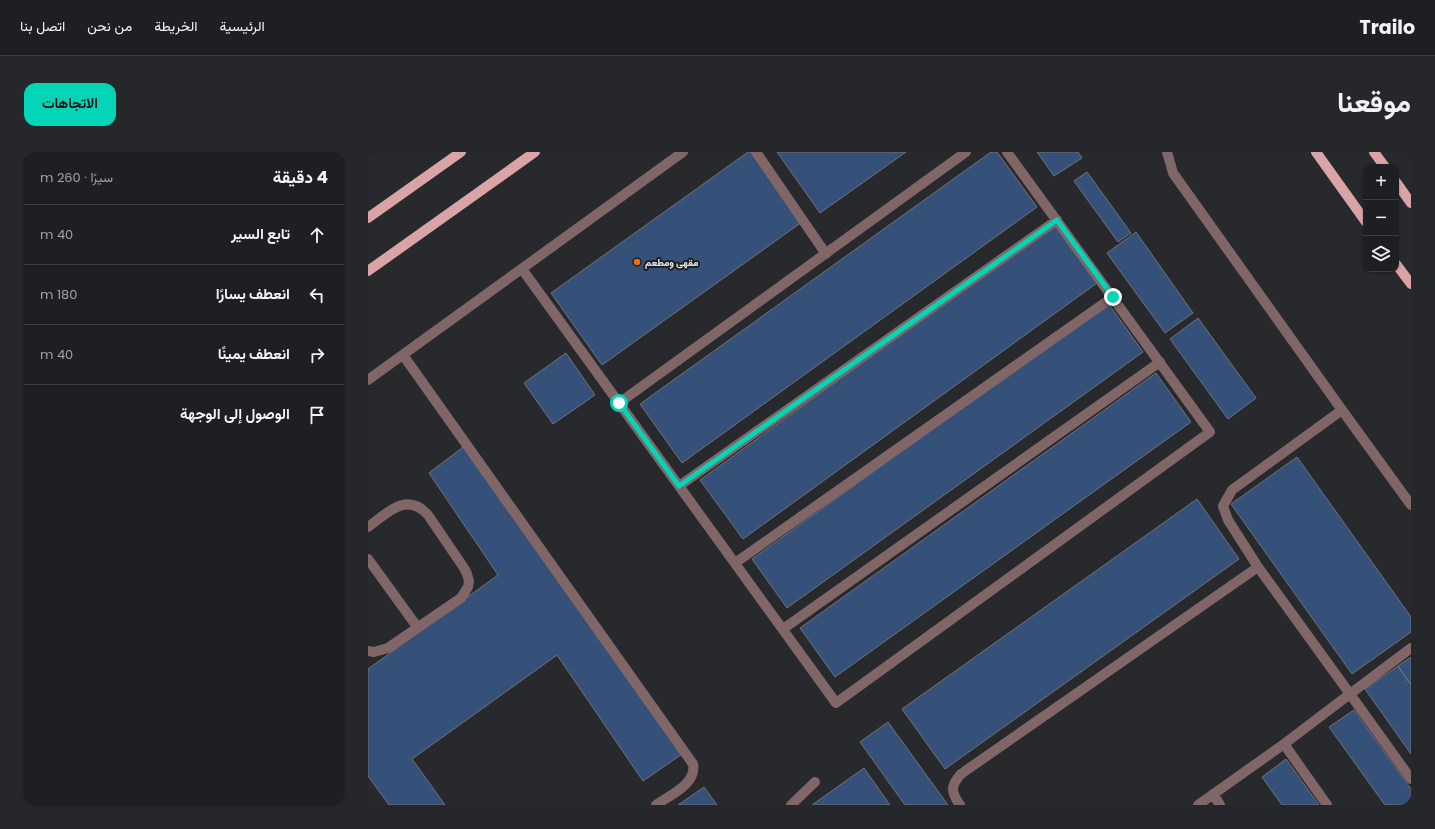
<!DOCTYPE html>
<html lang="ar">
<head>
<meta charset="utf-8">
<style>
  :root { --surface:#1d1f22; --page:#25272a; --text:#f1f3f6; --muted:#a0a2a5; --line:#3b3d40; --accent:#03d5b6 }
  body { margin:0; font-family:Poppins,Vazirmatn,sans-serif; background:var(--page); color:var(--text); direction:rtl }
  .controls { position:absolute; right:12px; top:12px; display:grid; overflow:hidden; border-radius:8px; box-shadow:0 1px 3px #0004 }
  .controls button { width:36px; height:36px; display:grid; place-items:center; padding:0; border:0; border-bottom:1px solid var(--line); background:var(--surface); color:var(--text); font:20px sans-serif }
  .stop { position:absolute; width:12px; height:12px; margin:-9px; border:3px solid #03d5b6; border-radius:50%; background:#fff }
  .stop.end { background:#03d5b6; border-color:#fff; box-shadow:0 1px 4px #0008 }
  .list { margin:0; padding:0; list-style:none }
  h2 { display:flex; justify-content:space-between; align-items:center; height:52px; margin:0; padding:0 16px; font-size:17px }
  h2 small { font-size:13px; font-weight:400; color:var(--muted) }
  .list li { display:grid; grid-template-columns:26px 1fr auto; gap:12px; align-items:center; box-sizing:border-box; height:60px; padding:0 16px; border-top:1px solid var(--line) }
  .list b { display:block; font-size:15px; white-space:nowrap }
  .list em { font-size:13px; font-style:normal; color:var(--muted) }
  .icon { flex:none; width:22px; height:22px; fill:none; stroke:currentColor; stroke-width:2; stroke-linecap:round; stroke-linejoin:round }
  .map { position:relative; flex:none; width:1043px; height:653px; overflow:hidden; direction:ltr; border-radius:12px }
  header { display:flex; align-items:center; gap:24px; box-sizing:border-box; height:56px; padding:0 20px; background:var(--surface); border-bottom:1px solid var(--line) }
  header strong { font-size:19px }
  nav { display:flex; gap:22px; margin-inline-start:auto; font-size:14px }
  .intro { display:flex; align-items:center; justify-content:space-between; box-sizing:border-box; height:96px; padding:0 24px }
  h1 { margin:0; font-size:28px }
  .button { padding:10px 18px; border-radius:12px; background:var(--accent); color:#111; font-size:14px; font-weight:700 }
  main { display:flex; gap:24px; padding:0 24px }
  aside { flex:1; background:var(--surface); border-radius:12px; box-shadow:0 1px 3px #0004 }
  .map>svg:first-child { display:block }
  .building { fill:#355079; stroke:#707378 }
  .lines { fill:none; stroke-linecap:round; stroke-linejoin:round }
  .minor { stroke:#816667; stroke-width:10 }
  .major { stroke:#daa3a5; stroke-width:10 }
  .route { stroke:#03d5b6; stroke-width:5 }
  .food-dot { fill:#e8710a; stroke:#1d2023; stroke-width:1.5 }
  .labels { text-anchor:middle; stroke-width:4; stroke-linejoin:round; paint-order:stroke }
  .poi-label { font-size:10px; font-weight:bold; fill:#e9ebed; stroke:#1d2023; text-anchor:start }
</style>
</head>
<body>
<header>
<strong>Trailo</strong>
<nav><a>الرئيسية</a><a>الخريطة</a><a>من نحن</a><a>اتصل بنا</a></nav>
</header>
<div class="intro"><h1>موقعنا</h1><a class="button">الاتجاهات</a></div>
<main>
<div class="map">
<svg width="1043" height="653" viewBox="0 0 1043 653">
  <rect width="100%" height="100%" fill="#27292d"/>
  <!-- building -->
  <path class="building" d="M380,0H384L434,70L234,213L183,141Z
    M409,0H538L452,61Z
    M623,0H629L669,55L314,311L272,252Z
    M669,0H710L714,6L686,24Z
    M719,20L763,81L750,90L706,29Z
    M687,72L729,131L375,387L332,328Z
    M768,80L825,161L797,181L739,101Z
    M740,151L775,200L419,456L384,407Z
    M830,166L888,246L860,267L802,187Z
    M198,201L227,243L185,272L156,231Z
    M788,221L823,270L467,525L432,476Z
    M95,295L317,600L275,629L189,503L44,607L77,653H21L0,624V517L130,423L61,321Z
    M929,305L1043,465V480L984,522L863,352Z
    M829,347L871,407L577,617L534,557Z
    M1043,505V533L1030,514Z
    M1030,514L1043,533V602L997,537Z
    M986,558L1043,637V653H1017L961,575Z
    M520,570L580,653H537L492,590Z
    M918,607L951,653H914L894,625Z
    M496,616L522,653H444Z
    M336,635L349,653H310Z"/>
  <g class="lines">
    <!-- minor -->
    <path class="minor" d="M388,0L458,102
      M799,0L805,21L974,258L1043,353
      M154,117L468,551L842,280L639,0
      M35,203L325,612C329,632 302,643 288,653
      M0,228L315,0
      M251,251L598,0
      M974,258L864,338L855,354L860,368L890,415L982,542L1043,496
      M311,334L689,68
      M0,375C19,361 39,339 60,363L96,416L99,422L101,429L100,435L93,446L20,496L6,500L0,499
      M0,407L50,476
      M367,411L745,145
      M415,477L792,210
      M916,592L959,653
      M845,642L852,653
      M423,653L447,630
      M592,653C583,640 582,634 593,622L890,415
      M830,653L916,592L982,542L1043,627"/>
    <!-- major -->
    <path class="major" d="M948,0L998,70
      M1006,0L1017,15
      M1028,30L1043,51
      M0,66L93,0
      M1028,112L1043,132
      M0,119L167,0"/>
  </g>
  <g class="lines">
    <!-- route -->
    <path class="route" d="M251,251L311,334L689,68L745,145"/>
  </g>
  <!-- markers -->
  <circle class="food-dot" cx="269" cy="110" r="4"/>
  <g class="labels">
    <!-- poi labels -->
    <g class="poi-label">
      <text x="277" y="114">مقهى ومطعم</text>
    </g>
  </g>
</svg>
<div class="controls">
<button>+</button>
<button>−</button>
<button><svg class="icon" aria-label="layers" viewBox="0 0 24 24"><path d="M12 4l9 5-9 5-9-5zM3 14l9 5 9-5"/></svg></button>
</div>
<div class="stop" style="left:251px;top:251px"></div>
<div class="stop end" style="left:745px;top:145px"></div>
</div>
<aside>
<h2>4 دقيقة<small>سيرًا · 260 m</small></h2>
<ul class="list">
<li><svg class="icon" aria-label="ahead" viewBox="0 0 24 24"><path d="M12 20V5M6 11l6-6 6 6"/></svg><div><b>تابع السير</b></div><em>40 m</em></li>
<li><svg class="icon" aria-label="left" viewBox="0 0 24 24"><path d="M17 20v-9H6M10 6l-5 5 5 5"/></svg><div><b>انعطف يسارًا</b></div><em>180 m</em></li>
<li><svg class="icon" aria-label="right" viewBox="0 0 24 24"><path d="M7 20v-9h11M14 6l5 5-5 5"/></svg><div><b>انعطف يمينًا</b></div><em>40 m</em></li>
<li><svg class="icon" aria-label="arrive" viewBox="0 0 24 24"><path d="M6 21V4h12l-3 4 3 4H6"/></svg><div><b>الوصول إلى الوجهة</b></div></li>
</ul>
</aside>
</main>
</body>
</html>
